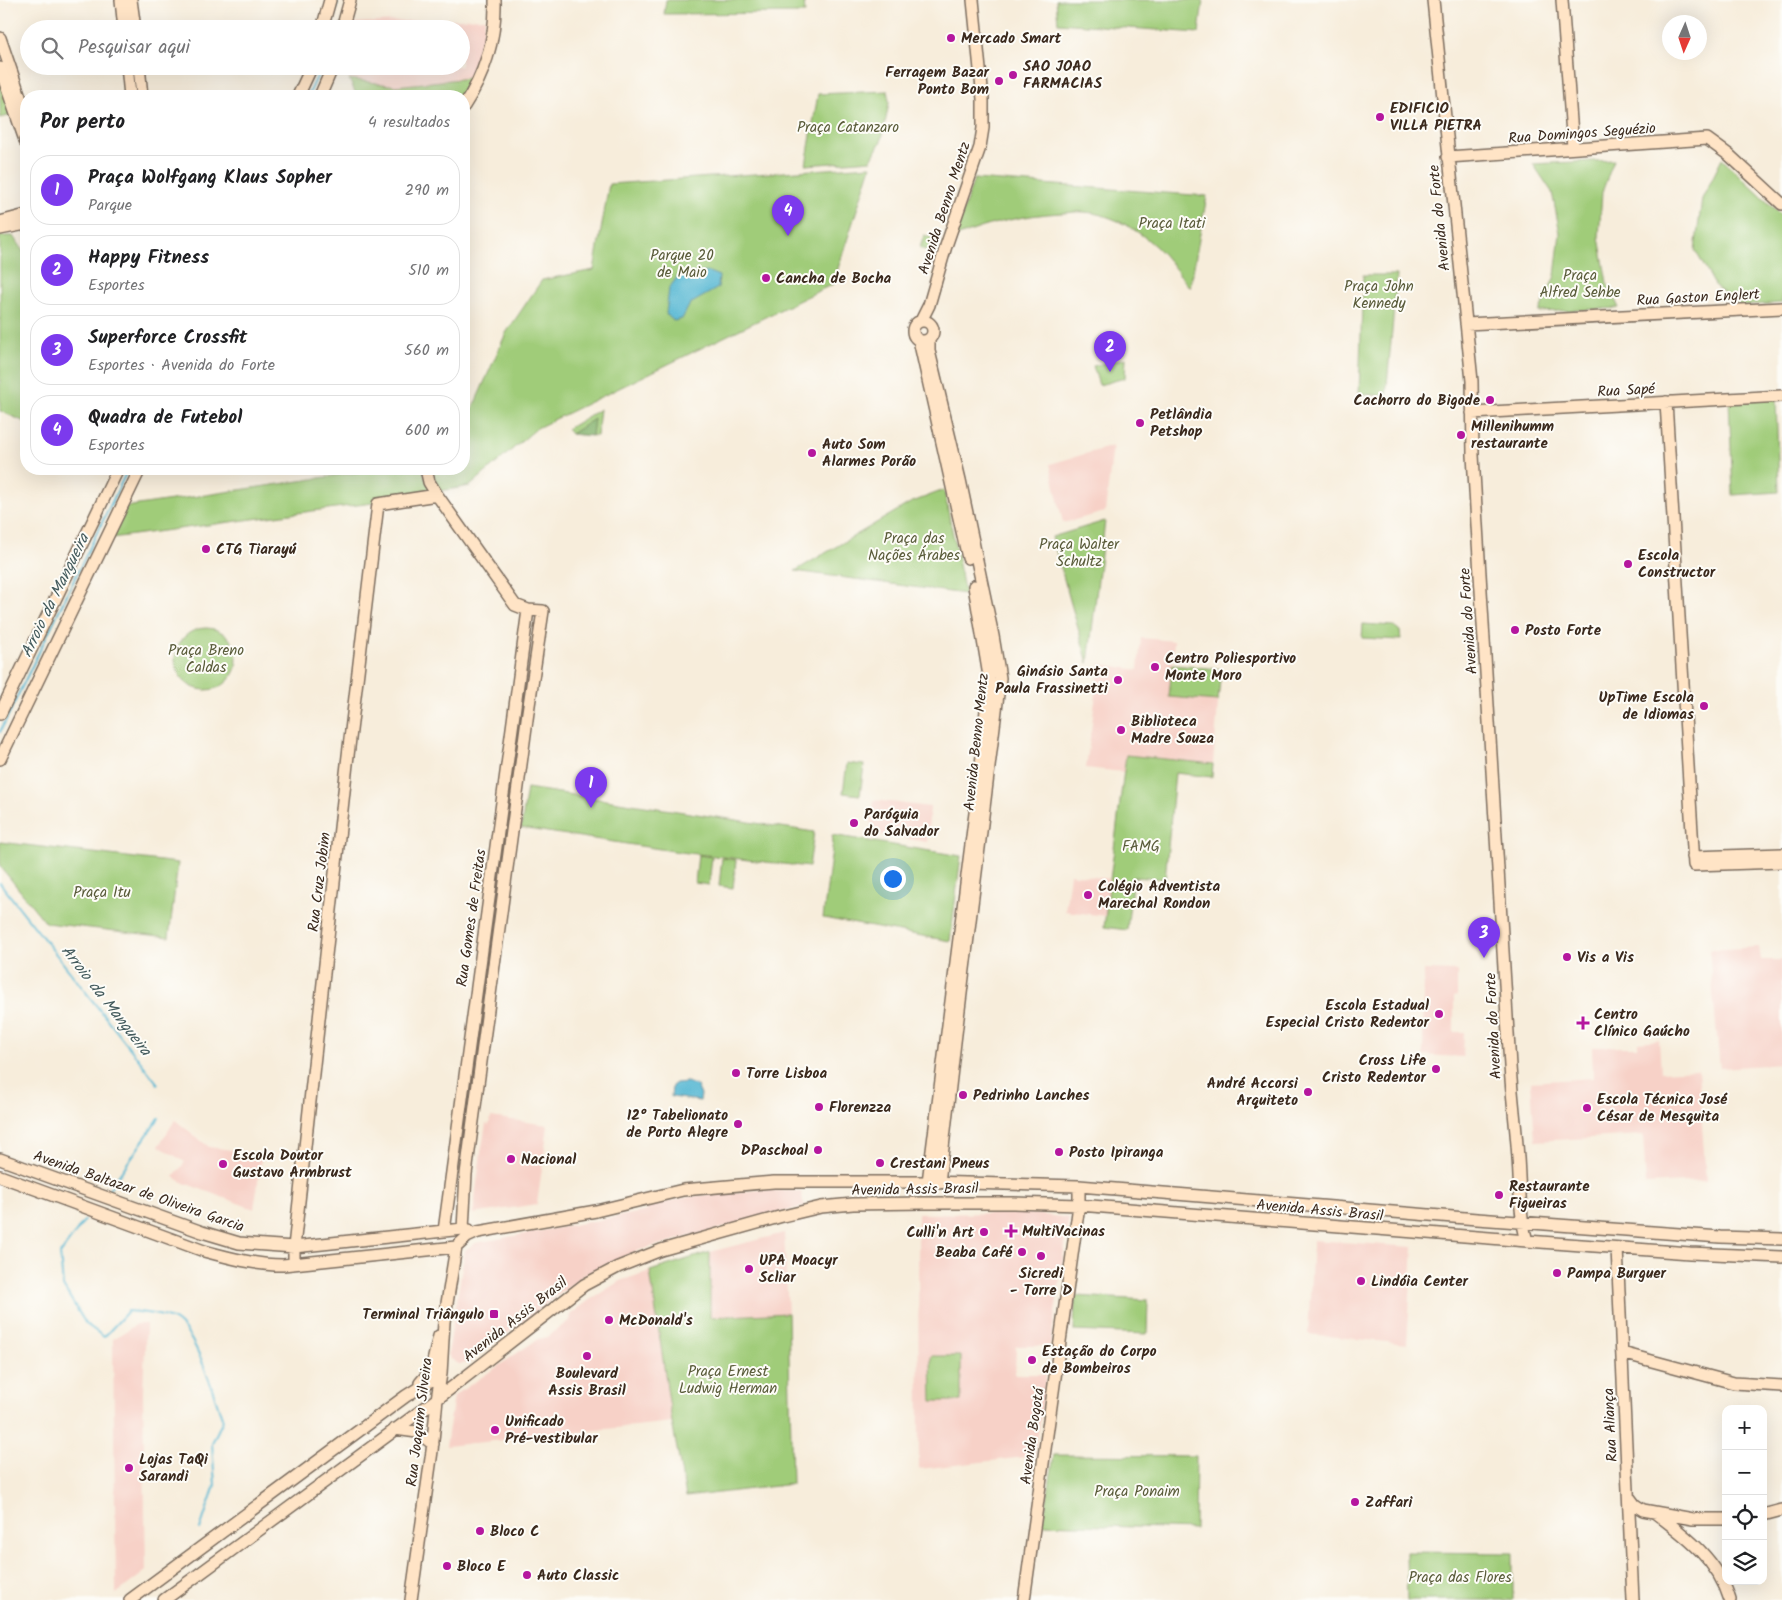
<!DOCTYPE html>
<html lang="pt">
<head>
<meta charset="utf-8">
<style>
  :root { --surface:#fff; --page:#f6f6f6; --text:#202124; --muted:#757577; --line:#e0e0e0; --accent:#7c3aed }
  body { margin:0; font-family:Kalam,sans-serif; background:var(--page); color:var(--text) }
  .controls { position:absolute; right:15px; bottom:15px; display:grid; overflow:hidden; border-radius:10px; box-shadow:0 5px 20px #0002 }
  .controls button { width:45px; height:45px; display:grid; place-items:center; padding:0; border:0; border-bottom:1px solid var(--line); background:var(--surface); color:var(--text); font:25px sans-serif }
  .compass { position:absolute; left:1662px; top:15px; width:45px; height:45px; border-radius:50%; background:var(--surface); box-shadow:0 5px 20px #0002; rotate:183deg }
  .you { position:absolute; left:892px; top:878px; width:18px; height:18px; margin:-12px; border:4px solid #fff; border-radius:50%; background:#1a73e8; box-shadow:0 0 0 8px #1a73e833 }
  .badge { display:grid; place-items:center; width:32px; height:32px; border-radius:50%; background:var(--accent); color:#fff; font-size:16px; font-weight:700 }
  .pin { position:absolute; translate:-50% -41px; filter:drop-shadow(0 1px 2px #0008) }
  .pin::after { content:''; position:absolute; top:26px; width:18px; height:15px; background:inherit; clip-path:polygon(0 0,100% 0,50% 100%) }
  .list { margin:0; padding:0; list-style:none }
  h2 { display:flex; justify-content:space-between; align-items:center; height:65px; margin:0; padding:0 20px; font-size:21px }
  h2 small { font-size:16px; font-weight:400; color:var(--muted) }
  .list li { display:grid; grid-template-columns:32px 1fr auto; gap:15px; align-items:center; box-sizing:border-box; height:70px; margin:0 10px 10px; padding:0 10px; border:1px solid var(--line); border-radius:20px }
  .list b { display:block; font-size:19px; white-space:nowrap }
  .list p { margin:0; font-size:16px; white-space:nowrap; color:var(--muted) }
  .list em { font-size:16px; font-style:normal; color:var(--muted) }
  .icon { flex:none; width:28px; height:28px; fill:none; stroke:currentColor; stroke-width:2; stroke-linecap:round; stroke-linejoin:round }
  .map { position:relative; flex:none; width:1782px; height:1600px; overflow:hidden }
  .search { position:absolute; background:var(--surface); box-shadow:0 5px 20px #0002; left:20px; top:20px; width:450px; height:55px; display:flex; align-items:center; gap:12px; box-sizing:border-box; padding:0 18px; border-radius:28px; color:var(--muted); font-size:19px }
  .panel { position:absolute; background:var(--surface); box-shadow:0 5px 20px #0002; left:20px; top:90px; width:450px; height:385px; border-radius:20px }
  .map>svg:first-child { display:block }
  .built { fill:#f7d1c7 }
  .green { fill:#a0cc79; stroke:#6e7b4c }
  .forest { fill:#80b069; stroke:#5e6d44 }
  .water { fill:#55b7d3; stroke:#487078 }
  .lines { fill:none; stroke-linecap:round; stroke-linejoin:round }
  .stream { stroke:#55b7d3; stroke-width:2 }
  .secondary-casing { stroke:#7d6e60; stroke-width:14 }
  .secondary { stroke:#ffe4c6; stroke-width:11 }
  .poi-dot { fill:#b5179e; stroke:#fdfcf7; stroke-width:2 }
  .labels { text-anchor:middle; stroke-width:4; stroke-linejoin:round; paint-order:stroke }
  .poi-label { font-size:15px; font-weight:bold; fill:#3b2a1e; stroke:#fdfcf7; text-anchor:start }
  .park-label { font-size:15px; fill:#595b39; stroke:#fdfcf7 }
  .street-label { font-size:15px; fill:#3b2a1e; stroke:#fdfcf7 }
  .water-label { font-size:16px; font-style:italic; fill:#445b5d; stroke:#fdfcf7 }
</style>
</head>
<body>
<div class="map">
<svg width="1782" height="1600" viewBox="0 0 1782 1600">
  <rect width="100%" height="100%" fill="#fdfcf7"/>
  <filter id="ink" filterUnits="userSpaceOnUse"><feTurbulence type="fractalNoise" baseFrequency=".02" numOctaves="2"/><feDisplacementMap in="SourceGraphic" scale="10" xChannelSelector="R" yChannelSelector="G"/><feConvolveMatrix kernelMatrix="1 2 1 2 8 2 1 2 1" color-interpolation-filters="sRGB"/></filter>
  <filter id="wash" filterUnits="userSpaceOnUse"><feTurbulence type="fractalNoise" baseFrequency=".0096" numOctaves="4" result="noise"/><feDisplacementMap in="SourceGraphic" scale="20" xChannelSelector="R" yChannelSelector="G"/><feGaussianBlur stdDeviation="1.12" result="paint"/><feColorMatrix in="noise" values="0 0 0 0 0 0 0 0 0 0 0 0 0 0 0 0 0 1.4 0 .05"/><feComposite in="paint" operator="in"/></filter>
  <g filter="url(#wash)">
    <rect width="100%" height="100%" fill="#f7eddb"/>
    <!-- built -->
    <path class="built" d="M485,18L483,42L469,78L396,86L349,79L344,66H461V29H352L353,23Z
      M1113,446L1105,512L1063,523L1050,464Z
      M1141,638L1174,641L1172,665L1221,669L1213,764L1126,755L1124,772L1086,768L1100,664L1138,670Z
      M874,800L930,807L927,842L870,833Z
      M1070,874L1110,879L1106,916L1065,911Z
      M1759,947L1761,960H1782V1064L1720,1068L1709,950Z
      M1424,970L1457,971V996L1454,997V1032H1464L1463,1057L1423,1055Z
      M1659,1040L1661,1072L1698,1070L1706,1181L1646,1184L1643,1135L1535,1141L1531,1082L1593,1078L1592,1047H1638V1042Z
      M491,1117L548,1125L537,1204L473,1214L481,1152L486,1124L489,1125Z
      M175,1120L209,1147L262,1154L254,1209L184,1183L174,1177L185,1162L159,1146Z
      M760,1190L801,1191L802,1198L805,1206L639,1250L586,1274L468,1363L459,1364L451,1359L448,1354L465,1250L476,1243L647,1211V1206L694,1196Z
      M1027,1213L1069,1218L1050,1346H1016L1015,1374H1046L1035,1456L919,1469L918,1214Z
      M784,1233L788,1313L710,1317V1252Z
      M1313,1240L1413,1247L1407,1344L1308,1334Z
      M650,1271L672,1422L446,1446L454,1396L538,1339L547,1337L570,1320L571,1314L588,1301L620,1281Z
      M137,1324H146L143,1392L146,1571L116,1594L113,1339Z"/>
    <!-- green -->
    <path class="green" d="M666,0H804L805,13L664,14Z
      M1056,0H1203L1199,33L1058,23Z
      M0,78L12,115L0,118Z
      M469,78L460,96H357L349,79L396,86Z
      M888,91L889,103L882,139L871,160L806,165L818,94Z
      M1722,159L1782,216V303L1741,306L1716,287L1695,250L1702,199Z
      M1614,160L1602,192L1599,237L1607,283L1619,308L1539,312L1555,276L1560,233L1552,192L1533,164Z
      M871,166L833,284L537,428L470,486L440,491L432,472L433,469H464V425L471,412L506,333L542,280L594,270L609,184Z
      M974,179L1207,196L1190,288C1181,277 1173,265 1164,255C1144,233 1114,214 1084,212C1077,211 1069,213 1061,213C1023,215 989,223 954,238Z
      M924,235L937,240L933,252L920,248Z
      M0,236H13L26,256V418L25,422L0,411Z
      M1363,275H1397L1386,396L1359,394Z
      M1126,358L1125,378L1099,385L1093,366Z
      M1776,398L1779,492L1733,495L1729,400Z
      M600,409L597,436L571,434L567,429Z
      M380,469H422L432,495L111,538L125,507Z
      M944,490L965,594L795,571L910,503Z
      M1105,521L1088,663L1052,537Z
      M1363,624L1394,626L1400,631L1401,640L1362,638Z
      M175 659a31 31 0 1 1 62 0a31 31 0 1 1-62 0Z
      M1172,665L1221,669L1218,701L1169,697Z
      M1126,755L1213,764L1212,777L1175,773L1165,879L1133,877L1127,930L1104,927Z
      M847,763L864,765L860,795L843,793Z
      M527,788L814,832L809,867L680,852L521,828Z
      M832,835L961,856L950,941L823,918L833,841Z
      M0,842L178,863L169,937L46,923L0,866Z
      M698,855L712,857L709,885L695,883Z
      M722,858L736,860L733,888L719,886Z
      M710,1252V1317L788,1313L792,1484L686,1497L672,1422L650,1271Z
      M1075,1296L1148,1300L1147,1334L1074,1331Z
      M931,1356H961V1401H932Z
      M1054,1455L1196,1456L1195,1529L1043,1524Z
      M1406,1552L1513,1553V1600H1407Z"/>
    <!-- forest -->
    <path class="forest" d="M594,419L592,436L571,434Z"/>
    <!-- water -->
    <path class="water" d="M709,272L719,276L718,288L690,304L682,319L674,321L666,314L669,288L679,275Z
      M687,1082L697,1086L701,1095L700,1101L671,1097L672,1086L676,1083Z"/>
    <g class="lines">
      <!-- stream -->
      <path class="stream" d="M331,29L338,0
        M308,96L322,66
        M0,732L128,469
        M0,883L158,1084
        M108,1191L159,1118
        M84,1221L60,1254L63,1286L86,1324L104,1337L128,1311C139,1312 169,1315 177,1322C199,1339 213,1394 223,1420L212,1443L215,1485L200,1529"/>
    </g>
  </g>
  <g filter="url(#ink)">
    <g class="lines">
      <!-- secondary casing -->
      <g class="secondary-casing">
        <path id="secondary" d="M121,0L124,29
          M131,0L135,29
          M1433,0L1472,381L1473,455L1477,525L1510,1066C1512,1097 1516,1127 1518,1158C1520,1186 1519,1214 1527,1241
          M1562,0L1573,148
          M322,29L330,0
          M342,29L350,0
          M0,38L26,114
          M127,66L130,96
          M139,66L142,96
          M0,68L26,143
          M298,96L312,66
          M320,96L333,66
          M464,106C485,74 496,39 495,0
          M1448,157L1707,139L1729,155L1782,204
          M0,222L26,215
          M0,229L26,224
          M921,321L929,305L946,246L980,147L983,128V99L973,0
          M913 331a10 10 0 1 1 20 0a10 10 0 1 1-20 0Z
          M1466,324L1782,308
          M929,339V351L960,480L993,636L1000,678L955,1042L939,1183
          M919,340L968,558
          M1666,402L1694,865L1782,862
          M1472,413L1782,396
          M426,469L429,482L437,495L515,605L528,610L543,611L528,712L471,1136L466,1174L463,1229
          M0,714L118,469
          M0,759L140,469
          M1693,857L1782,854
          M0,1159L202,1232L239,1243L294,1247L463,1229L469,1230
          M0,1176L204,1251C230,1258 256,1265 283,1265L456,1247
          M928,1182L981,766L989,676L974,586
          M444,1231L528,610
          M456,1247L467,1237L478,1232L596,1211L683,1190L774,1182H928L1079,1186L1477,1219L1720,1237L1782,1239
          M1617,1248L1633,1600
          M294,1263V1247L347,764L378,504L437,495
          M1622,1353L1734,1383L1782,1386
          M420,1383L431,1370L439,1336
          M395,1429L417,1432L433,1444
          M1629,1497L1635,1505L1643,1510L1693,1519H1726
          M1654,1512C1686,1536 1718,1560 1730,1600
          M1763,1515L1782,1510
          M130,1600L406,1396L441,1374
          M164,1600L437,1399L584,1285L618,1267L661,1250L779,1217L821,1207L853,1204L924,1203H1013L1079,1205L1527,1241L1690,1253L1782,1257
          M411,1600L432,1451L437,1399L441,1374L444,1322L456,1247
          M1024,1600L1079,1205V1186"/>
      </g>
      <!-- secondary -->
      <use href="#secondary" class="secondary"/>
    </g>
  </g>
  <!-- markers -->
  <g class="poi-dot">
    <circle cx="951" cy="38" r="5"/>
    <circle cx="1013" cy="75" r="5"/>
    <circle cx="999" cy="81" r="5"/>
    <circle cx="1380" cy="117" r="5"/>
    <circle cx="766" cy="278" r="5"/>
    <circle cx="1490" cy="400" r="5"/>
    <circle cx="1140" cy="423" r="5"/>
    <circle cx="1461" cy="435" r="5"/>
    <circle cx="812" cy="453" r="5"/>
    <circle cx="206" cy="549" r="5"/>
    <circle cx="1628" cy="564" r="5"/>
    <circle cx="1515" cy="630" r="5"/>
    <circle cx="1155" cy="667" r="5"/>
    <circle cx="1118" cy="680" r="5"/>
    <circle cx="1704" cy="706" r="5"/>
    <circle cx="1121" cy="730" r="5"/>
    <circle cx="854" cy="823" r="5"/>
    <circle cx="1088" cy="895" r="5"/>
    <circle cx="1567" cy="957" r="5"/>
    <circle cx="1439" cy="1014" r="5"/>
    <path d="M1580.5 1015.5h5v5h5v5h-5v5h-5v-5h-5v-5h5z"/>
    <circle cx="1436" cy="1069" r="5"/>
    <circle cx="736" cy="1073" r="5"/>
    <circle cx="1308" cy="1092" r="5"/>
    <circle cx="963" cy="1095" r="5"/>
    <circle cx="819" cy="1107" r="5"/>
    <circle cx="1587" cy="1108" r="5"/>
    <circle cx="738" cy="1124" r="5"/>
    <circle cx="818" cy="1150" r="5"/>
    <circle cx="1059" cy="1152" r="5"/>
    <circle cx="511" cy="1159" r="5"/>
    <circle cx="880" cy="1163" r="5"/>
    <circle cx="223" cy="1164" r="5"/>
    <circle cx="1499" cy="1195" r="5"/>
    <path d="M1008.5 1223.5h5v5h5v5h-5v5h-5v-5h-5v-5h5z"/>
    <circle cx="984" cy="1232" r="5"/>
    <circle cx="1022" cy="1252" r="5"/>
    <circle cx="1041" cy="1256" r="5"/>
    <circle cx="749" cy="1269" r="5"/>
    <circle cx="1557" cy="1273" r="5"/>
    <circle cx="1361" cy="1281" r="5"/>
    <rect x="489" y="1309" width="10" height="10" rx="2.5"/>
    <circle cx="609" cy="1320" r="5"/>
    <circle cx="587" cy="1356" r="5"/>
    <circle cx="1032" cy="1360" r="5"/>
    <circle cx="495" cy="1430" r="5"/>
    <circle cx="129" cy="1468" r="5"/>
    <circle cx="1355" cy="1502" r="5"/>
    <circle cx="480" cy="1531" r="5"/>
    <circle cx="447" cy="1566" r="5"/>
    <circle cx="527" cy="1575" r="5"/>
  </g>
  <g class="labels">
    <!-- poi labels -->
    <g class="poi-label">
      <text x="961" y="43">Mercado Smart</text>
      <text x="1023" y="71">SAO JOAO<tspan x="1023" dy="17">FARMACIAS</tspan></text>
      <text x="989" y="77" text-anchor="end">Ferragem Bazar<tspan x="989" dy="17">Ponto Bom</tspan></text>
      <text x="1390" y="113">EDIFICIO<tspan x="1390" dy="17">VILLA PIETRA</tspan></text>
      <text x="776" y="283">Cancha de Bocha</text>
      <text x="1480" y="405" text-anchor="end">Cachorro do Bigode</text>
      <text x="1150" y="419">Petlândia<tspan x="1150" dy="17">Petshop</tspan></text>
      <text x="1471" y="431">Millenihumm<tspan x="1471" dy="17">restaurante</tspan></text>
      <text x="822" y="449">Auto Som<tspan x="822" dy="17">Alarmes Porão</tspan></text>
      <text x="216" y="554">CTG Tiarayú</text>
      <text x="1638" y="560">Escola<tspan x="1638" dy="17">Constructor</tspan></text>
      <text x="1525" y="635">Posto Forte</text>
      <text x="1165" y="663">Centro Poliesportivo<tspan x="1165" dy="17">Monte Moro</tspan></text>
      <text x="1108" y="676" text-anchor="end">Ginásio Santa<tspan x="1108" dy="17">Paula Frassinetti</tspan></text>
      <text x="1694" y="702" text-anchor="end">UpTime Escola<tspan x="1694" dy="17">de Idiomas</tspan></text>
      <text x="1131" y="726">Biblioteca<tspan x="1131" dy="17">Madre Souza</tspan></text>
      <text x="864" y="819">Paróquia<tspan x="864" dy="17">do Salvador</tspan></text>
      <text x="1098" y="891">Colégio Adventista<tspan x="1098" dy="17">Marechal Rondon</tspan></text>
      <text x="1577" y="962">Vis a Vis</text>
      <text x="1429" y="1010" text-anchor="end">Escola Estadual<tspan x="1429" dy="17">Especial Cristo Redentor</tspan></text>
      <text x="1594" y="1019">Centro<tspan x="1594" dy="17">Clínico Gaúcho</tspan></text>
      <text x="1426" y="1065" text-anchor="end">Cross Life<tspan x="1426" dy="17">Cristo Redentor</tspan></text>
      <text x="746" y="1078">Torre Lisboa</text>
      <text x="1298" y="1088" text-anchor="end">André Accorsi<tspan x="1298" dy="17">Arquiteto</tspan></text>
      <text x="973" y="1100">Pedrinho Lanches</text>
      <text x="1597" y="1104">Escola Técnica José<tspan x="1597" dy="17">César de Mesquita</tspan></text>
      <text x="829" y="1112">Florenzza</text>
      <text x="728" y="1120" text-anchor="end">12° Tabelionato<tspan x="728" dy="17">de Porto Alegre</tspan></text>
      <text x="808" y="1155" text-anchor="end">DPaschoal</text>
      <text x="1069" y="1157">Posto Ipiranga</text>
      <text x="233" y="1160">Escola Doutor<tspan x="233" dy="17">Gustavo Armbrust</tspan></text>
      <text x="521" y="1164">Nacional</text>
      <text x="890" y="1168">Crestani Pneus</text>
      <text x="1509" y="1191">Restaurante<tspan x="1509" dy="17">Figueiras</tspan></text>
      <text x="1022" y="1236">MultiVacinas</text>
      <text x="974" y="1237" text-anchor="end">Culli'n Art</text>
      <text x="1012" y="1257" text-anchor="end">Beaba Café</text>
      <text x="759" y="1265">UPA Moacyr<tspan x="759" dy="17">Scliar</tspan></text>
      <text x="1041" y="1278" text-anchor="middle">Sicredi<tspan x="1041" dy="17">- Torre D</tspan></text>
      <text x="1567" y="1278">Pampa Burguer</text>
      <text x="1371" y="1286">Lindóia Center</text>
      <text x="484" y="1319" text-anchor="end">Terminal Triângulo</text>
      <text x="619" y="1325">McDonald's</text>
      <text x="1042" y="1356">Estação do Corpo<tspan x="1042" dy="17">de Bombeiros</tspan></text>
      <text x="587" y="1378" text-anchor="middle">Boulevard<tspan x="587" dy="17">Assis Brasil</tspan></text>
      <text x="505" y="1426">Unificado<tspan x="505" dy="17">Pré-vestibular</tspan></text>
      <text x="139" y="1464">Lojas TaQi<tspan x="139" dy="17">Sarandi</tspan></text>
      <text x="1365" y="1507">Zaffari</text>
      <text x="490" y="1536">Bloco C</text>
      <text x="457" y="1571">Bloco E</text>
      <text x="537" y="1580">Auto Classic</text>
    </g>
    <!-- park labels -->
    <g class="park-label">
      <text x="848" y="132">Praça Catanzaro</text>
      <text x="1172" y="228">Praça Itati</text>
      <text x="682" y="260">Parque 20<tspan x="682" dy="17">de Maio</tspan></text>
      <text x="1580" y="280">Praça<tspan x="1580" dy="17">Alfred Sehbe</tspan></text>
      <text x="1379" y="291">Praça John<tspan x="1379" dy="17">Kennedy</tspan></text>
      <text x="914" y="543">Praça das<tspan x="914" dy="17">Nações Árabes</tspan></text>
      <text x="1079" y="549">Praça Walter<tspan x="1079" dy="17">Schultz</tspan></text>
      <text x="206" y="655">Praça Breno<tspan x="206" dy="17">Caldas</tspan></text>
      <text x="1141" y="851">FAMG</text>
      <text x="102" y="897">Praça Itu</text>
      <text x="728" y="1376">Praça Ernest<tspan x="728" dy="17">Ludwig Herman</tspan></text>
      <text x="1137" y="1496">Praça Ponaim</text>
      <text x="1460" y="1582">Praça das Flores</text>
    </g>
    <!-- street labels -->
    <g class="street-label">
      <text transform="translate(1582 133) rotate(-4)" y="5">Rua Domingos Seguézio</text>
      <text transform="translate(944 208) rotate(-72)" y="5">Avenida Benno Mentz</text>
      <text transform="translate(1439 218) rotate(-96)" y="5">Avenida do Forte</text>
      <text transform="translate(1698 297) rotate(-3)" y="5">Rua Gaston Englert</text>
      <text transform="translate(1626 390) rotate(-3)" y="5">Rua Sapé</text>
      <text transform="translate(1468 621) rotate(-94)" y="5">Avenida do Forte</text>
      <text transform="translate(976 742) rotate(-84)" y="5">Avenida Benno Mentz</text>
      <text transform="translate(319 882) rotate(-83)" y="5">Rua Cruz Jobim</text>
      <text transform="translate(471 918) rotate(-82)" y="5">Rua Gomes de Freitas</text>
      <text transform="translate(1493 1026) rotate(-93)" y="5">Avenida do Forte</text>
      <text transform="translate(915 1189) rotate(-1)" y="5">Avenida Assis Brasil</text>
      <text transform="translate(139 1191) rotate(19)" y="5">Avenida Baltazar de Oliveira Garcia</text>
      <text transform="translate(1320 1210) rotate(5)" y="5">Avenida Assis Brasil</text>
      <text transform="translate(515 1319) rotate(-38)" y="5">Avenida Assis Brasil</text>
      <text transform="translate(419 1422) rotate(-83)" y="5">Rua Joaquim Silveira</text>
      <text transform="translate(1610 1425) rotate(-93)" y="5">Rua Aliança</text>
      <text transform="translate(1032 1436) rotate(-82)" y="5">Avenida Bogotá</text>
    </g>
    <!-- water labels -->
    <g class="water-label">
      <text transform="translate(54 595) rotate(-64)" y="6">Arroio da Mangueira</text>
      <text transform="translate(107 1000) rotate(52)" y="6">Arroio da Mangueira</text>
    </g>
  </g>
</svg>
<div class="controls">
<button>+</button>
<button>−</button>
<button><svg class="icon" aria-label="locate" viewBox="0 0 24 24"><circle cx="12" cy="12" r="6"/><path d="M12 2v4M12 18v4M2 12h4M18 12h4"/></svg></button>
<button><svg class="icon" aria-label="layers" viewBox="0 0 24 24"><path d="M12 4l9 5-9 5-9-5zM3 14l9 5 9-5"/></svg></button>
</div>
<svg class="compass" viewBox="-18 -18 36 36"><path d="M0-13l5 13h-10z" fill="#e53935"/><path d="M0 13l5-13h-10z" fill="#757577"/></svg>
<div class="you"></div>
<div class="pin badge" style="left:591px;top:808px">1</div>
<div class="pin badge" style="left:1110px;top:372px">2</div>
<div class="pin badge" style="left:1484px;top:958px">3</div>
<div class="pin badge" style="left:788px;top:236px">4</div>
<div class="search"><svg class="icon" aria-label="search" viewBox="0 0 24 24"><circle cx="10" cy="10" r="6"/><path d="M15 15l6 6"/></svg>Pesquisar aqui</div>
<section class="panel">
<h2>Por perto<small>4 resultados</small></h2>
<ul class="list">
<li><span class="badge">1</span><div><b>Praça Wolfgang Klaus Sopher</b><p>Parque</p></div><em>290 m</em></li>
<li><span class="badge">2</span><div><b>Happy Fitness</b><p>Esportes</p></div><em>510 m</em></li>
<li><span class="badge">3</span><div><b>Superforce Crossfit</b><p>Esportes · Avenida do Forte</p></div><em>560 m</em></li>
<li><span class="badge">4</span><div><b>Quadra de Futebol</b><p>Esportes</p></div><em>600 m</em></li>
</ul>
</section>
</div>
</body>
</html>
